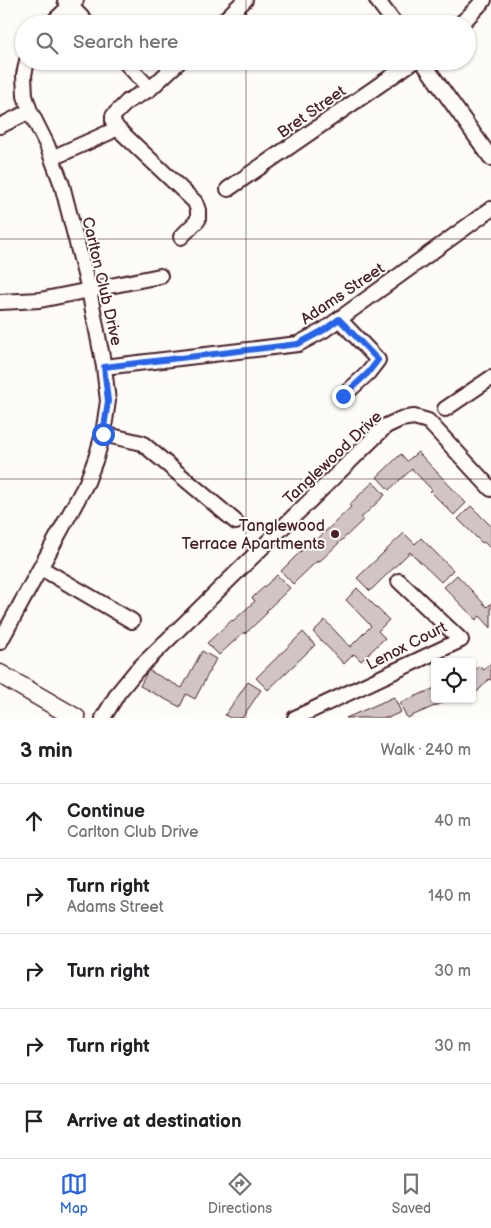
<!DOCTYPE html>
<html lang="en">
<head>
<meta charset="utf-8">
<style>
  :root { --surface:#fff; --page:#f2f2f2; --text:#202124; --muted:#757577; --line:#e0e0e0; --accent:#2563eb }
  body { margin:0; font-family:"Balsamiq Sans",sans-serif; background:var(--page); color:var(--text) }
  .controls { position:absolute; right:15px; bottom:15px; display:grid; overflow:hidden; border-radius:5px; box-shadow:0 1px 4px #0004 }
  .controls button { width:45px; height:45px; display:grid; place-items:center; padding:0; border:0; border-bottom:1px solid var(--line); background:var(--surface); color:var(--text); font:25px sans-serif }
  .stop { position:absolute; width:15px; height:15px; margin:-11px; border:4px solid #2563eb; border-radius:50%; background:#fff }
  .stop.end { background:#2563eb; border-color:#fff; box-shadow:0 1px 5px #0008 }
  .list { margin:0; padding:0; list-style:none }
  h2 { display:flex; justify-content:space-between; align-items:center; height:65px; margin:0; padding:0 20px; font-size:21px }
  h2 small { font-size:16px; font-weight:400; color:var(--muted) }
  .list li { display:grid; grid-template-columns:32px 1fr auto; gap:15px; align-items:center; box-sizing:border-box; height:75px; padding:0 20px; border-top:1px solid var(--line) }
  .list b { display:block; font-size:19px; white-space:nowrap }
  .list p { margin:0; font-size:16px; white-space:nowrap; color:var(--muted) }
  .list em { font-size:16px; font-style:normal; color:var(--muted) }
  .icon { flex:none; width:28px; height:28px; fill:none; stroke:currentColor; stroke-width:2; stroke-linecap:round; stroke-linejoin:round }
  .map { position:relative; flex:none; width:491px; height:718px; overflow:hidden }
  .search { position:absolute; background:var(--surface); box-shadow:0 1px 4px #0004; left:15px; right:15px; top:15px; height:55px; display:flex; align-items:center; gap:12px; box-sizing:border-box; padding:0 18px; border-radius:28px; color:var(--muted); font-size:19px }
  .sheet { height:440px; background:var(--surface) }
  nav { display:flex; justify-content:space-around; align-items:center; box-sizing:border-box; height:70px; border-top:1px solid var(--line); background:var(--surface); font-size:14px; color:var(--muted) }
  nav a { display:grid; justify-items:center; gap:2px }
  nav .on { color:var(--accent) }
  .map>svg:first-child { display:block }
  .building { fill:#d0c5c4; stroke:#4a1f2b }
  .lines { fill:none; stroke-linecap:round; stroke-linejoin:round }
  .minor-casing { stroke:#4a1f2b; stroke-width:18 }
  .major-casing { stroke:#4a1f2b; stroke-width:21 }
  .minor { stroke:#fdfcf7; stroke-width:14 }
  .major { stroke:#fdfcf7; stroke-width:18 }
  .route { stroke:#2563eb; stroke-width:6 }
  .grid { fill:none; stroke:#4a1f2b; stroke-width:1; stroke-opacity:0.55 }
  .poi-dot { fill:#4a1f2b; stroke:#fdfcf7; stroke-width:2 }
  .labels { text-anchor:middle; stroke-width:4; stroke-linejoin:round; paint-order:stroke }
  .street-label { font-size:16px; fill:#4a1f2b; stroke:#fdfcf7 }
  .poi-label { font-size:16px; fill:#4a1f2b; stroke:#fdfcf7; text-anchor:end }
</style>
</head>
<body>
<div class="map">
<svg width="491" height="718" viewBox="0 0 491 718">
  <rect width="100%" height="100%" fill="#fdfcf7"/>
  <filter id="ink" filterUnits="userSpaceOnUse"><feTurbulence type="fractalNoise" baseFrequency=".02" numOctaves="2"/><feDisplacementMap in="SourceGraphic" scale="10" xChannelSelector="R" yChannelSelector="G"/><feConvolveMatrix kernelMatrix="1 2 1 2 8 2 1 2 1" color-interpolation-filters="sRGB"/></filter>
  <g filter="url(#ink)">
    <!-- building -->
    <path class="building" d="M418,452L466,503L454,515L430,491L432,490L412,469L389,490L377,477L401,454L407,461Z
      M373,482L385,495L361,518L363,520L318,563L317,561L293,584L281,571L304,548L306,550L351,507L349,505Z
      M471,506L491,526V549L484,542L482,543L458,519Z
      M404,533L415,544L421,538L453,570L441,582L410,552L370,591L357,578Z
      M277,575L290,588L266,611L268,612L245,634L244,632L219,655L207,643L232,620L233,621L255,601L252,598Z
      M457,575L487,607L491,603V628L480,616L476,620L444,587Z
      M357,588L389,620L378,631L385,638L361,661L354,654L344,664L313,632L325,620L350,647L371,626L346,600Z
      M303,632L315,645L268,690L256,678Z
      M202,651L216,659L195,699L186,694L180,707L140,686L148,670L182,688Z
      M491,663V680L489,679L477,692L472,687V673L479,666L484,670Z
      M248,682L261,690L242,718H230L225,715Z
      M435,688V699H451L407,718L400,703Z
      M394,697L401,712L388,718H346Z"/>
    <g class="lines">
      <!-- minor casing -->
      <g class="minor-casing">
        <path id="minor" d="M65,0L88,24
          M377,0L395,24
          M51,24L76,0
          M220,24L245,0
          M460,24L468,17L484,0
          M124,61L150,89
          M422,61L491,158
          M0,126L30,111
          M117,128L195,202L198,210V220L181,237
          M52,158L110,132L117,128L113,122V116L128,101L150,89L180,61
          M228,189L414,61
          M0,302L40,300L160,276
          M339,319L378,360L368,373L343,396
          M104,367L298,344L324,330L491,209
          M445,409L491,378
          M103,434L142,443L236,522
          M41,568L132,621
          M0,642L87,482L96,458L103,434L108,401L104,367L89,290L62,185L47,145L30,111L25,96L24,75L27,61
          M103,718L118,693L136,671L386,426L401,419L414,417L428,421L491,489
          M295,718L461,640L399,581"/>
      </g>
      <!-- major casing -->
      <g class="major-casing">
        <path id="major" d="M0,674L76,718"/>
      </g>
      <!-- minor -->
      <use href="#minor" class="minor"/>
      <!-- major -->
      <use href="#major" class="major"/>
    </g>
  </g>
  <g class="lines" filter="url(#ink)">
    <!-- route -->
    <path class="route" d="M103,434L108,401L104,367L298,344L324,330L339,319L378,360L368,373L343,396"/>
  </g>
  <!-- grid -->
  <path class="grid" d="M246,0V24M246,61V718M0,239H491M0,479H491"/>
  <!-- markers -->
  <circle class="poi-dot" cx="335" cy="534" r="5"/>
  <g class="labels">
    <!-- street labels -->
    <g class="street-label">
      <text transform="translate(311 111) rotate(-35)" y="6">Bret Street</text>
      <text transform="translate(103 281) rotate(77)" y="6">Carlton Club Drive</text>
      <text transform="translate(342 293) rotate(-34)" y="6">Adams Street</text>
      <text transform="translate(332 457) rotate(-43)" y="6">Tanglewood Drive</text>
      <text transform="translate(406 645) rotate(-27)" y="6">Lenox Court</text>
    </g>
    <!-- poi labels -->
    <g class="poi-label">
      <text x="325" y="531">Tanglewood<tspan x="325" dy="18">Terrace Apartments</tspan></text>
    </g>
  </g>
</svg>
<div class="controls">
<button><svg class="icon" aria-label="locate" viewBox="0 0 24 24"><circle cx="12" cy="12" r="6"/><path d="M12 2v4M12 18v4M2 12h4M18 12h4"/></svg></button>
</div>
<div class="stop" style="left:103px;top:434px"></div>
<div class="stop end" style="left:343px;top:396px"></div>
<div class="search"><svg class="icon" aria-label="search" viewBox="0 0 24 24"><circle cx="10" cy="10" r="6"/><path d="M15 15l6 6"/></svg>Search here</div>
</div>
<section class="sheet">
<h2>3 min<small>Walk · 240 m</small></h2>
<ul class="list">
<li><svg class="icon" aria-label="ahead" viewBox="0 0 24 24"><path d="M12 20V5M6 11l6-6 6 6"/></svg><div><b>Continue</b><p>Carlton Club Drive</p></div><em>40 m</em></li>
<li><svg class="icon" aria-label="right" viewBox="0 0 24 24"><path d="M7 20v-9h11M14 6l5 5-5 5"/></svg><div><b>Turn right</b><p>Adams Street</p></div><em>140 m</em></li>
<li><svg class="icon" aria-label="right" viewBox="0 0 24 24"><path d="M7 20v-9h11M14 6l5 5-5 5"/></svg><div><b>Turn right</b></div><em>30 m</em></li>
<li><svg class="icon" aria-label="right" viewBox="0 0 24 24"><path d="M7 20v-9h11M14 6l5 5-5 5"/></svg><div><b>Turn right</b></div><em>30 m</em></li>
<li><svg class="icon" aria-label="arrive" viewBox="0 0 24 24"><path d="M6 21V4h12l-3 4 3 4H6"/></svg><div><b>Arrive at destination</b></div></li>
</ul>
</section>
<nav>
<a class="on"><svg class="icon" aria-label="map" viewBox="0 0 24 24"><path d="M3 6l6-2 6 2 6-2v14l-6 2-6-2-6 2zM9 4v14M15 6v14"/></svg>Map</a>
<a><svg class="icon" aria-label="directions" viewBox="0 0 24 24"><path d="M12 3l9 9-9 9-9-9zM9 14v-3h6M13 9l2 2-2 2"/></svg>Directions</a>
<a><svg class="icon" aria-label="saved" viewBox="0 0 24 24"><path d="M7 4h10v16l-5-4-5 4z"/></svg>Saved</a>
</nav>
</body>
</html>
